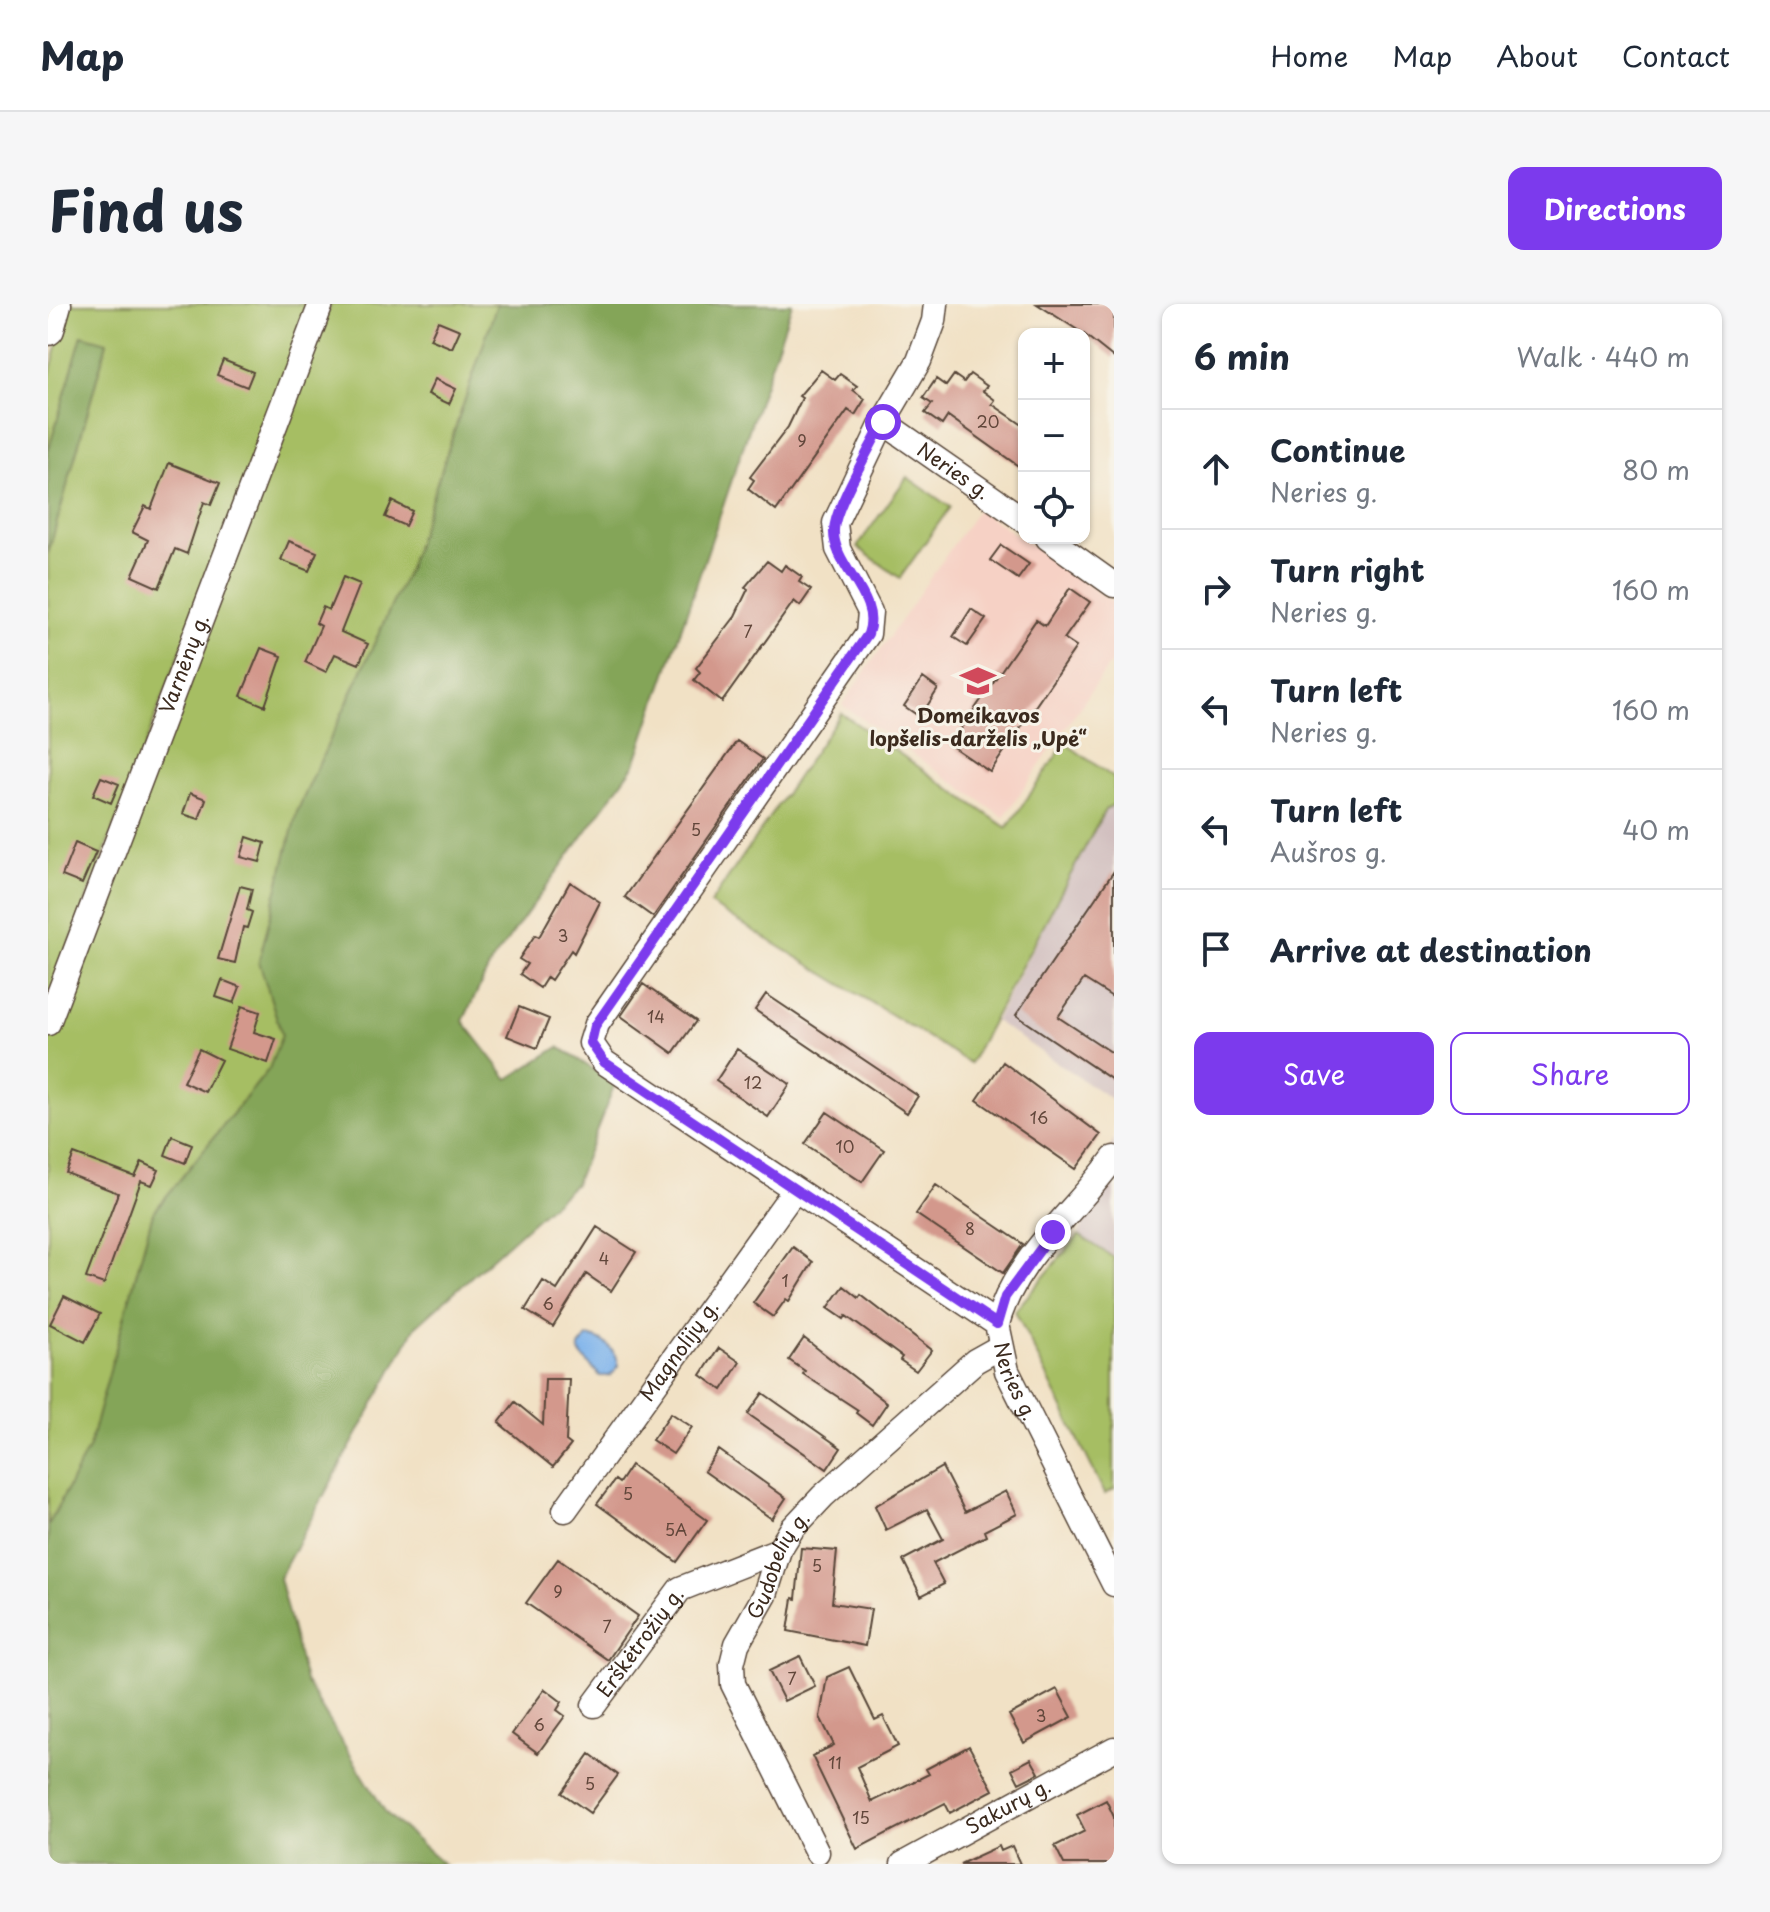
<!DOCTYPE html>
<html lang="en">
<head>
<meta charset="utf-8">
<style>
  :root { --surface:#fff; --page:#f6f6f7; --text:#1f2937; --muted:#747a83; --line:#e0e1e3; --accent:#7c3aed }
  body { margin:0; font-family:"Playpen Sans",sans-serif; background:var(--page); color:var(--text) }
  .controls { position:absolute; right:24px; top:24px; display:grid; overflow:hidden; border-radius:16px; box-shadow:0 2px 6px #0004 }
  .controls button { width:72px; height:72px; display:grid; place-items:center; padding:0; border:0; border-bottom:2px solid var(--line); background:var(--surface); color:var(--text); font:40px sans-serif }
  .stop { position:absolute; width:24px; height:24px; margin:-18px; border:6px solid #7c3aed; border-radius:50%; background:#fff }
  .stop.end { background:#7c3aed; border-color:#fff; box-shadow:0 2px 8px #0008 }
  .list { margin:0; padding:0; list-style:none }
  h2 { display:flex; justify-content:space-between; align-items:center; height:104px; margin:0; padding:0 32px; font-size:34px }
  h2 small { font-size:26px; font-weight:400; color:var(--muted) }
  .list li { display:grid; grid-template-columns:52px 1fr auto; gap:24px; align-items:center; box-sizing:border-box; height:120px; padding:0 32px; border-top:2px solid var(--line) }
  .list b { display:block; font-size:30px; white-space:nowrap }
  .list p { margin:0; font-size:26px; white-space:nowrap; color:var(--muted) }
  .list em { font-size:26px; font-style:normal; color:var(--muted) }
  .actions { display:flex; gap:16px; padding:24px 32px }
  .actions a { flex:1; padding:18px 0; border:2px solid var(--accent); border-radius:16px; text-align:center; font-size:28px; color:var(--accent) }
  .actions .main { background:var(--accent); color:#fff }
  .icon { flex:none; width:44px; height:44px; fill:none; stroke:currentColor; stroke-width:2; stroke-linecap:round; stroke-linejoin:round }
  .map { position:relative; flex:none; width:1066px; height:1560px; overflow:hidden; border-radius:16px }
  header { display:flex; align-items:center; gap:48px; box-sizing:border-box; height:112px; padding:0 40px; background:var(--surface); border-bottom:2px solid var(--line) }
  header strong { font-size:38px }
  nav { display:flex; gap:44px; margin-inline-start:auto; font-size:28px }
  .intro { display:flex; align-items:center; justify-content:space-between; box-sizing:border-box; height:192px; padding:0 48px }
  h1 { margin:0; font-size:56px }
  .button { padding:20px 36px; border-radius:16px; background:var(--accent); color:#fff; font-size:28px; font-weight:700 }
  main { display:flex; gap:48px; padding:0 48px }
  aside { flex:1; background:var(--surface); border-radius:16px; box-shadow:0 2px 6px #0004 }
  .map>svg:first-child { display:block }
  .built { fill:#f6d1c5 }
  .industrial { fill:#d1bfbf }
  .green { fill:#a6be63; stroke:#707440; stroke-width:2 }
  .forest { fill:#84a559; stroke:#60683c; stroke-width:2 }
  .water { fill:#7db2eb; stroke:#5c6e84; stroke-width:2 }
  .building { fill:#d3988c }
  .lines { fill:none; stroke-linecap:round; stroke-linejoin:round }
  .minor-casing { stroke:#564537; stroke-width:27 }
  .major-casing { stroke:#564537; stroke-width:35 }
  .minor { stroke:#fff; stroke-width:24 }
  .major { stroke:#fff; stroke-width:32 }
  .route { stroke:#7c3aed; stroke-width:10 }
  .labels { text-anchor:middle; stroke-width:6; stroke-linejoin:round; paint-order:stroke }
  .number-label { font-size:16px; fill:#61463a }
  .street-label { font-size:20px; fill:#3b2a1e; stroke:#f7f3e8 }
  .poi-label { font-size:20px; font-weight:bold; fill:#3b2a1e; stroke:#f7f3e8 }
</style>
</head>
<body>
<header>
<strong>Map</strong>
<nav><a>Home</a><a>Map</a><a>About</a><a>Contact</a></nav>
</header>
<div class="intro"><h1>Find us</h1><a class="button">Directions</a></div>
<main>
<div class="map">
<svg width="1066" height="1560" viewBox="0 0 1066 1560">
  <rect width="100%" height="100%" fill="#f7f3e8"/>
  <filter id="ink" filterUnits="userSpaceOnUse"><feTurbulence type="fractalNoise" baseFrequency=".0125" numOctaves="2"/><feDisplacementMap in="SourceGraphic" scale="16" xChannelSelector="R" yChannelSelector="G"/><feConvolveMatrix kernelMatrix="1 2 1 2 8 2 1 2 1" color-interpolation-filters="sRGB"/></filter>
  <filter id="wash" filterUnits="userSpaceOnUse"><feTurbulence type="fractalNoise" baseFrequency=".006" numOctaves="4" result="noise"/><feDisplacementMap in="SourceGraphic" scale="32" xChannelSelector="R" yChannelSelector="G"/><feGaussianBlur stdDeviation="1.8" result="paint"/><feColorMatrix in="noise" values="0 0 0 0 0 0 0 0 0 0 0 0 0 0 0 0 0 1.4 0 .05"/><feComposite in="paint" operator="in"/></filter>
  <g filter="url(#wash)">
    <rect width="100%" height="100%" fill="#f1e1c5"/>
    <!-- built -->
    <path class="built" d="M930,205L1066,299V354L956,513L794,401Z"/>
    <!-- industrial -->
    <path class="industrial" d="M1066,500V797L947,717L1057,506Z
      M1066,834V954L1031,931Z"/>
    <!-- green -->
    <path class="green" d="M20,0H264L0,697V250L59,39L0,148V77Z
      M283,0H449L359,268L249,508L211,657L234,731L221,765L105,909L41,1143L0,1222V737Z
      M859,173L902,203L852,274L809,243Z
      M793,409L959,524L1017,439L1066,474V500L1057,506L922,759L662,600Z
      M1031,931L1066,954V1185L1057,1190L967,1007Z"/>
    <!-- forest -->
    <path class="forest" d="M449,0H744L587,460L443,659L415,717L460,775L511,743L567,780L527,880L368,1022L231,1274L257,1377L338,1509L396,1560H0V1222L41,1143L105,909L221,765L234,731L211,657L249,508L359,268Z
      M34,31L59,38L0,250V148Z"/>
    <!-- water -->
    <path class="water" d="M539,1033C555,1033 569,1047 571,1062L562,1072H552L533,1051L531,1043Z"/>
    <g id="blocks">
      <!-- building -->
      <path class="building" d="M989,0H1066V54L1036,30Z
        M390,17L412,26L404,44L382,35Z
        M175,56L205,68L199,83L169,71Z
        M773,66L787,76L792,70L809,82L805,86L817,95L807,111L800,106L728,207L700,185L706,176L702,173L740,123L754,94L751,92Z
        M922,70L939,82L935,87L947,96L944,100L976,122V166L900,112L894,121L877,109L884,100L875,94L888,75L898,82L906,71L916,78Z
        M387,75L408,85L401,100L380,90Z
        M121,159L172,179L163,201L156,198L139,250L127,245L111,284L84,272L100,236L84,228L97,202L103,205Z
        M344,197L364,207L357,222L337,213Z
        M241,237L269,248L261,267L233,256Z
        M953,241L981,260L970,275L942,256Z
        M719,257L733,267L737,261L754,273L751,278L763,286L752,302L746,297L674,398L646,376L652,368L648,364L686,314L700,285L697,283Z
        M295,273L312,280L293,328L320,340L311,360L287,350L278,368L257,358L273,322L268,319L275,303L281,306Z
        M1022,284L1042,298L1016,335L1028,343L942,468L902,441L988,316L997,322Z
        M923,305L938,315L919,342L905,333Z
        M213,344L234,352L217,402L193,392Z
        M875,374L890,385L872,413L856,402Z
        M689,437L715,455L605,613L577,593Z
        M53,473L71,480L63,499L45,491Z
        M142,489L158,495L151,515L135,510Z
        M199,533L217,539L212,558L193,553Z
        M27,539L48,548L34,580L14,572Z
        M1066,567V694L1036,675L1010,713L1066,750V777L968,711Z
        M522,578L552,598L526,649L523,646L503,676L499,673L492,684L472,670L479,660L471,655L487,631L491,633Z
        M192,582L204,585L199,606L204,608L199,624L195,623L187,659L170,655Z
        M174,676L192,683L186,699L168,693Z
        M595,680L648,717L625,749L573,712Z
        M718,690L870,792L859,809L707,706Z
        M194,702L212,708L206,728L228,735L220,759L179,745Z
        M471,703L501,715L489,744L459,732Z
        M151,745L173,756L157,788L135,778Z
        M689,745L742,780L720,813L668,777Z
        M955,758L1053,831L1028,865L929,796Z
        M779,808L836,846L814,878L757,840Z
        M124,832L144,840L137,859L117,851Z
        M26,850L87,873L94,858L111,866L104,881L93,877L56,980L38,974L70,889L18,869Z
        M888,881L975,940L955,969L868,910Z
        M549,923L588,948L563,987L538,970L505,1023L477,1006L495,977L509,986Z
        M745,943L765,958L741,997L738,995L725,1013L705,999Z
        M796,982L811,994L813,991L884,1046L868,1067L852,1056L854,1053L798,1012L796,1015L780,1004Z
        M16,992L52,1010L37,1038L2,1020Z
        M756,1034L839,1099L824,1121L808,1109L810,1106L755,1070L757,1067L741,1056Z
        M671,1044L692,1058L674,1086L653,1071Z
        M497,1075H521L518,1137L523,1141L505,1163L451,1119L467,1098L495,1121Z
        M715,1089L793,1144L779,1165L700,1110Z
        M623,1109L644,1123L625,1150L604,1136Z
        M671,1146L738,1194L724,1215L656,1167Z
        M583,1161L659,1216L629,1258L549,1200L567,1176L571,1179Z
        M894,1163L917,1208L958,1187L969,1210L936,1227L938,1232L885,1259L896,1280L873,1292L855,1256L895,1235L879,1205L838,1226L827,1202Z
        M753,1244L789,1247L784,1299L823,1305L817,1342L740,1327L745,1294L748,1295Z
        M510,1255L590,1312L560,1356L478,1299Z
        M752,1352L767,1382L736,1397L721,1367Z
        M801,1363L827,1416L835,1412L850,1442L809,1463L824,1498L881,1470L878,1465L921,1442L945,1486L902,1509L897,1499L809,1545L764,1452L786,1441L772,1413L779,1373Z
        M497,1385L514,1398L509,1406L517,1412L490,1449L464,1430Z
        M1009,1385L1024,1413L976,1439L961,1411Z
        M542,1450L570,1471L542,1509L514,1489Z
        M983,1455L991,1469L971,1479L964,1465Z
        M1058,1496L1066,1513V1560H1016L1007,1542L1037,1527L1029,1511Z
        M951,1542L953,1547L964,1542L972,1560H912Z"/>
    </g>
  </g>
  <g filter="url(#ink)">
    <use href="#blocks" fill-opacity="0" stroke="#564537" stroke-width="2"/>
    <g class="lines">
      <!-- minor casing -->
      <g class="minor-casing">
        <g id="minor">
          <path id="s1" d="M888,0L886,17L871,57L835,118L787,219L790,245L822,308L820,330L549,720L543,739L556,758L949,1020L959,1067L1066,1280"/>
          <path id="s2" d="M835,118L976,216"/>
          <path d="M1000,234L1066,281"/>
          <path id="s3" d="M0,719L273,0"/>
          <path d="M949,1020C966,955 1028,907 1066,854"/>
          <path id="s4" d="M517,1206L746,887"/>
          <path id="s5" d="M546,1401L632,1285L731,1246"/>
          <path id="s6" d="M769,1548L685,1380L684,1360L689,1340L717,1291L731,1246L744,1225L775,1192L927,1057L952,1043"/>
          <path id="s7" d="M855,1560L1066,1445"/>
        </g>
      </g>
      <!-- major casing -->
      <g class="major-casing">
        <path id="major" d="M0,25L7,0"/>
      </g>
      <!-- minor -->
      <use href="#minor" class="minor"/>
      <!-- major -->
      <use href="#major" class="major"/>
    </g>
  </g>
  <g class="lines" filter="url(#ink)">
    <!-- route -->
    <path class="route" d="M835,118C824,142 787,202 786,226C784,262 834,293 820,330L547,722L543,739L556,758L949,1020L957,993L1005,928"/>
  </g>
  <!-- icons -->
  <defs>
    <g id="school-bare" transform="scale(2.76)"><path d="M0-5L7-2L0 1L-7-2ZM-4 1L0 2.5L4 1V4Q0 6-4 4Z" fill="#d1495b" stroke="#f7f3e8" stroke-width="2.5" paint-order="stroke"/></g>
  </defs>
  <g fill-rule="evenodd">
    <use href="#school-bare" x="930" y="377"/>
  </g>
  <g class="labels">
    <!-- number labels -->
    <g class="number-label">
      <text x="940" y="124">20</text>
      <text x="754" y="143">9</text>
      <text x="700" y="334">7</text>
      <text x="648" y="532">5</text>
      <text x="515" y="638">3</text>
      <text x="608" y="719">14</text>
      <text x="705" y="785">12</text>
      <text x="991" y="820">16</text>
      <text x="797" y="849">10</text>
      <text x="922" y="931">8</text>
      <text x="556" y="961">4</text>
      <text x="737" y="983">1</text>
      <text x="500" y="1006">6</text>
      <text x="580" y="1196">5</text>
      <text x="628" y="1232">5A</text>
      <text x="769" y="1268">5</text>
      <text x="510" y="1294">9</text>
      <text x="559" y="1329">7</text>
      <text x="744" y="1381">7</text>
      <text x="993" y="1418">3</text>
      <text x="491" y="1427">6</text>
      <text x="787" y="1465">11</text>
      <text x="542" y="1486">5</text>
      <text x="813" y="1520">15</text>
    </g>
    <!-- street labels -->
    <g class="street-label">
      <text dy="7" stroke="none"><textPath href="#s2" startOffset="86">Neries g.</textPath></text>
      <text dy="7" stroke="none"><textPath href="#s3" startOffset="384">Varnėnų g.</textPath></text>
      <text dy="7" stroke="none"><textPath href="#s4" startOffset="196">Magnolijų g.</textPath></text>
      <text dy="7" stroke="none"><textPath href="#s1" startOffset="1412">Neries g.</textPath></text>
      <text dy="7" stroke="none"><textPath href="#s6" startOffset="318">Gudobelių g.</textPath></text>
      <text dy="7" stroke="none"><textPath href="#s5" startOffset="78">Erškėtrožių g.</textPath></text>
      <text dy="7" stroke="none"><textPath href="#s7" startOffset="120">Sakurų g.</textPath></text>
    </g>
    <!-- poi labels -->
    <g class="poi-label">
      <text x="930" y="419">Domeikavos<tspan x="930" dy="23">lopšelis-darželis „Upė“</tspan></text>
    </g>
  </g>
</svg>
<div class="controls">
<button>+</button>
<button>−</button>
<button><svg class="icon" aria-label="locate" viewBox="0 0 24 24"><circle cx="12" cy="12" r="6"/><path d="M12 2v4M12 18v4M2 12h4M18 12h4"/></svg></button>
</div>
<div class="stop" style="left:835px;top:118px"></div>
<div class="stop end" style="left:1005px;top:928px"></div>
</div>
<aside>
<h2>6 min<small>Walk · 440 m</small></h2>
<ul class="list">
<li><svg class="icon" aria-label="ahead" viewBox="0 0 24 24"><path d="M12 20V5M6 11l6-6 6 6"/></svg><div><b>Continue</b><p>Neries g.</p></div><em>80 m</em></li>
<li><svg class="icon" aria-label="right" viewBox="0 0 24 24"><path d="M7 20v-9h11M14 6l5 5-5 5"/></svg><div><b>Turn right</b><p>Neries g.</p></div><em>160 m</em></li>
<li><svg class="icon" aria-label="left" viewBox="0 0 24 24"><path d="M17 20v-9H6M10 6l-5 5 5 5"/></svg><div><b>Turn left</b><p>Neries g.</p></div><em>160 m</em></li>
<li><svg class="icon" aria-label="left" viewBox="0 0 24 24"><path d="M17 20v-9H6M10 6l-5 5 5 5"/></svg><div><b>Turn left</b><p>Aušros g.</p></div><em>40 m</em></li>
<li><svg class="icon" aria-label="arrive" viewBox="0 0 24 24"><path d="M6 21V4h12l-3 4 3 4H6"/></svg><div><b>Arrive at destination</b></div></li>
</ul>
<div class="actions"><a class="main">Save</a><a>Share</a></div>
</aside>
</main>
</body>
</html>
